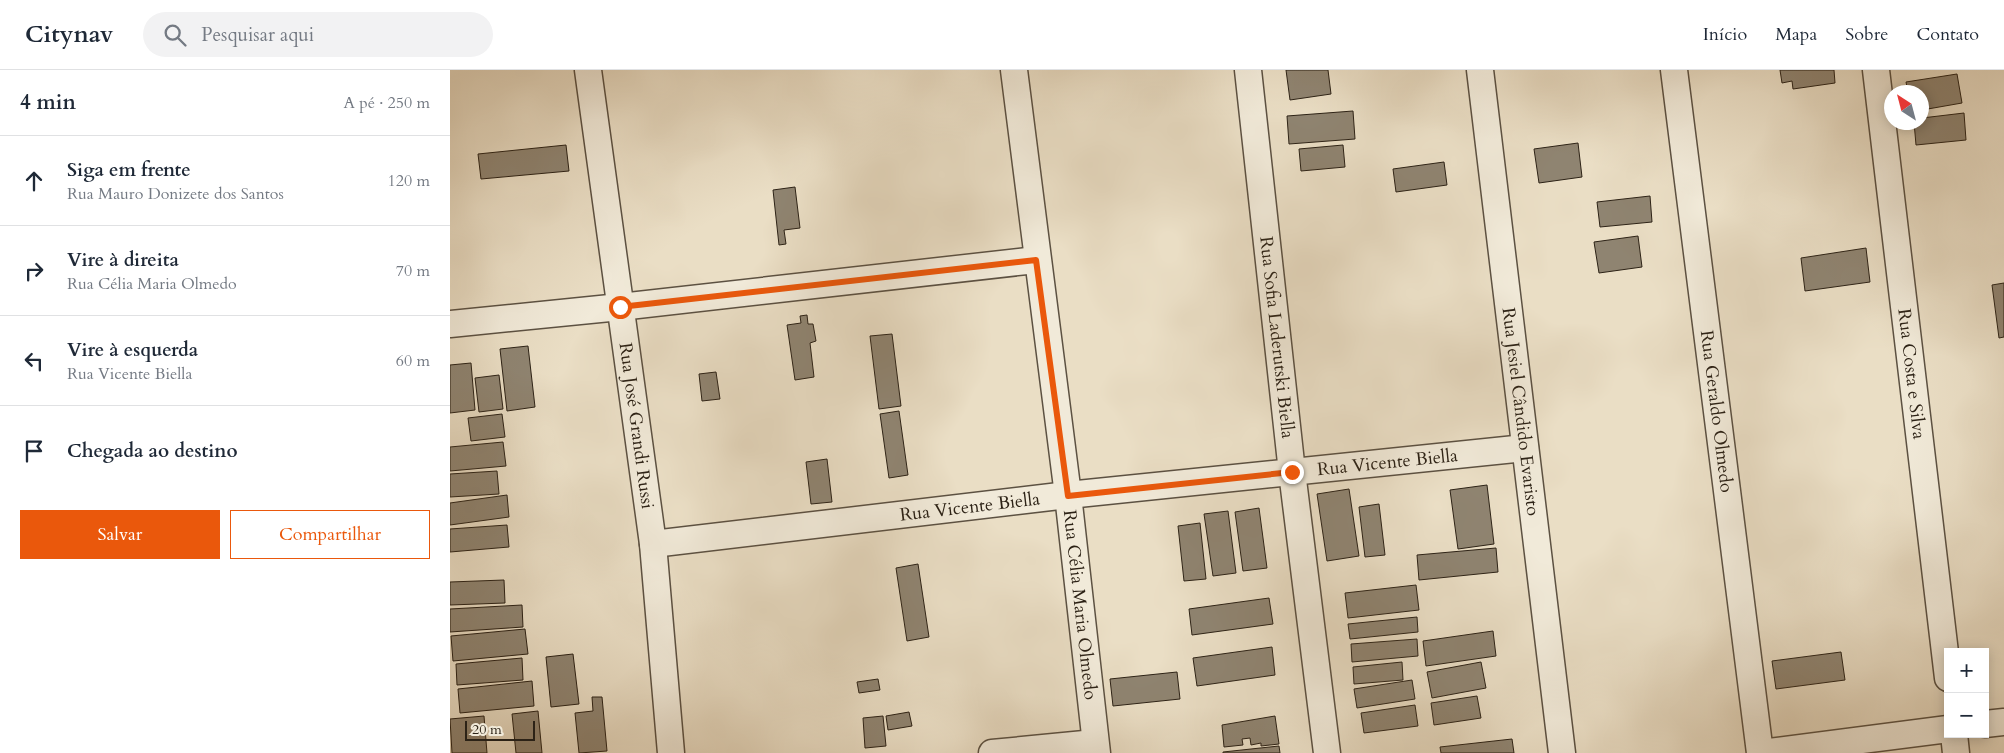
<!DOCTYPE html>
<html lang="pt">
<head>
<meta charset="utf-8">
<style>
  :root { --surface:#fff; --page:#f2f2f3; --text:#1f2937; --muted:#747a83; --line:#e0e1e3; --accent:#ea580c }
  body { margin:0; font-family:Cardo,serif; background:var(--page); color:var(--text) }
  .controls { position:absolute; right:15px; bottom:15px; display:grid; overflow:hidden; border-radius:0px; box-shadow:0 2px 12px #0003 }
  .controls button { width:45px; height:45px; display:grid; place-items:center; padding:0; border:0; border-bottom:1px solid var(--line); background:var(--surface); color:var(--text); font:25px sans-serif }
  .compass { position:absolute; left:1434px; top:15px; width:45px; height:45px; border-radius:50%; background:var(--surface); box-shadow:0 2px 12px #0003; rotate:324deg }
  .scale { position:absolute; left:15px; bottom:12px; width:70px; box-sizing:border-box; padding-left:5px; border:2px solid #2c2216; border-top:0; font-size:14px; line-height:18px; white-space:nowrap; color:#2c2216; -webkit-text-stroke:4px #f1ead9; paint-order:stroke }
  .stop { position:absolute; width:15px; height:15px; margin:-11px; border:4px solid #ea580c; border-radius:50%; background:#fff }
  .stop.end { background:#ea580c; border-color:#fff; box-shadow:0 1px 5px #0008 }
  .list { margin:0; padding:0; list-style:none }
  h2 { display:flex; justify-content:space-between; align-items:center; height:65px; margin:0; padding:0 20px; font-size:21px }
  h2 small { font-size:16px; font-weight:400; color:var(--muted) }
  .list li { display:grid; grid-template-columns:32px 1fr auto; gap:15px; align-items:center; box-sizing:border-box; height:90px; padding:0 20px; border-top:1px solid var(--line) }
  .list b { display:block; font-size:19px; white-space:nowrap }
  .list p { margin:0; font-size:16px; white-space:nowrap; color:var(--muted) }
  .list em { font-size:16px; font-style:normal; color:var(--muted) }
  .actions { display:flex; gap:10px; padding:15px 20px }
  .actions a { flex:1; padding:11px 0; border:1px solid var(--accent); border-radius:0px; text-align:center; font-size:18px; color:var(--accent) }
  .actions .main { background:var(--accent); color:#fff }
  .icon { flex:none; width:28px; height:28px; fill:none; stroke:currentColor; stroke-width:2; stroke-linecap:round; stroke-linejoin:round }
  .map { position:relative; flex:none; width:1554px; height:683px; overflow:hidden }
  header { display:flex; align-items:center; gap:30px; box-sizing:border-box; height:70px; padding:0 25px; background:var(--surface); border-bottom:1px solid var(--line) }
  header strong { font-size:24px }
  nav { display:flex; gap:28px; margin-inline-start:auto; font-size:18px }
  .search { width:350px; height:45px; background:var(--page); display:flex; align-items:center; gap:12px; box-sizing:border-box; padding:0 18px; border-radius:28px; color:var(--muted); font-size:19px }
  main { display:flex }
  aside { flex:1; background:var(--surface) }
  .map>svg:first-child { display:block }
  .building { fill:#8f8471; stroke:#2c2216 }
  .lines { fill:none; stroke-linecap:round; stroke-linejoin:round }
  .minor-casing { stroke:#5c5142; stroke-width:29 }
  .minor { stroke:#f1ead9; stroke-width:26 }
  .route { stroke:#ea580c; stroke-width:6 }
  .labels { text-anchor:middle; stroke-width:5; stroke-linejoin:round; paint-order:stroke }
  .street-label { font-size:18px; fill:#2c2216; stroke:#f1ead9 }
</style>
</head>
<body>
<header>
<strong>Citynav</strong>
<div class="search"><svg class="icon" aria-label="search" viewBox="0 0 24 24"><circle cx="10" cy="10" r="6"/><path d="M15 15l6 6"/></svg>Pesquisar aqui</div>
<nav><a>Início</a><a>Mapa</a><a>Sobre</a><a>Contato</a></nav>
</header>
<main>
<aside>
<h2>4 min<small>A pé · 250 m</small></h2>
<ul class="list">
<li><svg class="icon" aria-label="ahead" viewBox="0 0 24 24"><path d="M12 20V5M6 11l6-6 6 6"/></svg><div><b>Siga em frente</b><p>Rua Mauro Donizete dos Santos</p></div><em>120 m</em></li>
<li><svg class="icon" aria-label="right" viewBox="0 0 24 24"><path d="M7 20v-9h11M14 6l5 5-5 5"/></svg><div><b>Vire à direita</b><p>Rua Célia Maria Olmedo</p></div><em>70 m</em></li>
<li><svg class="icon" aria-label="left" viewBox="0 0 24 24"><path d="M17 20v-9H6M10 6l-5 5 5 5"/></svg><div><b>Vire à esquerda</b><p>Rua Vicente Biella</p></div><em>60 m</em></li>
<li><svg class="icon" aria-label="arrive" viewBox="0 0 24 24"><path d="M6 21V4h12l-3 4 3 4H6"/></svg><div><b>Chegada ao destino</b></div></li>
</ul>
<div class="actions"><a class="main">Salvar</a><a>Compartilhar</a></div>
</aside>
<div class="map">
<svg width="1554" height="683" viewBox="0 0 1554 683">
  <rect width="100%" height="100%" fill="#eadec5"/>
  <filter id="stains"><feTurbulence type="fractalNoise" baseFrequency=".004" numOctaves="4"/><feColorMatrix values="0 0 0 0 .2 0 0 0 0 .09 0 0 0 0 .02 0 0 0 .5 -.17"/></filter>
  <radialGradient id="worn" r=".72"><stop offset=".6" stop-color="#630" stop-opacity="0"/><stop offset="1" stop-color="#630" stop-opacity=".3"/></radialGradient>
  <!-- building -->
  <path class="building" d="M836,0H878L881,24L840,30Z
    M1330,0H1384L1385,13L1343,19L1342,11L1332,13Z
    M1507,4L1512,33L1472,40V22H1458L1456,12Z
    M903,41L905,69L839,74L837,46Z
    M1514,43L1516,70L1466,75L1464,52H1472V48Z
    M1128,73L1132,107L1089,113L1084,79Z
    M116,75L119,101L31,109L28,84Z
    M893,75L895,97L851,101L849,79Z
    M994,92L997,115L946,122L943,99Z
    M345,117L350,158L334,160L336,174L329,175L323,120Z
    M1200,126L1202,152L1150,157L1147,132Z
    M1188,166L1192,197L1149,203L1144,172Z
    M1416,178L1420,212L1355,221L1351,188Z
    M1554,213V267L1549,268L1542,215Z
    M357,245L358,254H363L366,271L360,273L364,307L345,310L337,255L351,253L350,246Z
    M442,264L451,336L429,339L420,266Z
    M78,276L85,337L57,341L50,279Z
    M21,293L25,340L0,343V295Z
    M266,302L270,329L252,331L249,304Z
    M49,305L53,339L29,342L25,308Z
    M449,341L458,405L439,408L430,344Z
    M52,344L55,367L21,371L18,348Z
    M53,372L56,396L0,401V377Z
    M377,389L382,432L361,434L356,392Z
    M47,401L49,424L0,427V404Z
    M1037,415L1044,474L1008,479L1000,420Z
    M899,419L909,486L877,491L867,424Z
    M57,425L59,447L0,455V433Z
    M929,434L935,485L915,487L909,437Z
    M809,438L817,498L793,501L785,442Z
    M778,441L786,503L763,506L754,444Z
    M750,453L756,509L734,511L728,456Z
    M57,455L59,477L0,482V459Z
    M1046,478L1048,502L969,510L967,485Z
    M468,494L479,567L457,571L446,498Z
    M54,510L55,533L0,535V512Z
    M966,515L969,540L898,548L895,523Z
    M819,528L823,554L742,565L739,539Z
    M72,535L73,557L0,562V539Z
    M967,547L968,562L900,569L898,554Z
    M75,559L78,584L3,591L1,566Z
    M1043,561L1046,586L976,596L973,571Z
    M967,569L968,586L902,592L901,574Z
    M822,577L825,605L747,616L743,588Z
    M1391,582L1395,610L1326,619L1322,591Z
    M123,584L129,634L101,637L96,587Z
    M72,588L73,610L7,615L6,594Z
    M952,592L953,610L904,614L903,597Z
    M1031,592L1036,618L982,628L977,602Z
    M727,602L730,629L663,636L660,609Z
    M428,609L430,620L409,623L407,612Z
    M962,610L965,629L907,638L904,619Z
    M82,611L84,636L10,643L8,619Z
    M1027,626L1031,648L984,655L981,633Z
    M142,627H152L157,681L129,683L125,643L143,641Z
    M965,635L968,656L914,663L911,643Z
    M88,641L92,683H66L62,644Z
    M459,642L462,656L438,660L436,646Z
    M34,646L37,683H2L0,649Z
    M433,646L436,676L415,678L413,648Z
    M825,646L829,674L811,676V673L801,675L800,668L792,669L793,675L774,677L772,655Z
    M1062,669L1064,683H991L990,677Z
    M829,676L830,683H773V682Z"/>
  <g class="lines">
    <!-- minor casing -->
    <g class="minor-casing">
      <g id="minor">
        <path id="s1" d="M138,0L203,474L221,683"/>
        <path id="s2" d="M564,0L618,425L647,683"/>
        <path id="s3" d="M798,0L842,402L877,683"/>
        <path id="s4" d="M1030,0L1112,683"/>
        <path id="s5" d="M1224,0L1310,683"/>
        <path id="s6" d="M1426,0L1498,608"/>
        <path d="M0,254L170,237L586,190"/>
        <path id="s7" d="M203,474L618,425L1075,378"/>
        <path d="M1535,654L1554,652"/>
        <path d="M1504,664L1506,683"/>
        <path d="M542,683L645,673"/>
        <path d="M1311,683L1498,659"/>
      </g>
    </g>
    <!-- minor -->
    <use href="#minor" class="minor"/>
  </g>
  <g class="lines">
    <!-- route -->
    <path class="route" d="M170,237L586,190L618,426L842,402"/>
  </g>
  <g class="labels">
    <!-- street labels -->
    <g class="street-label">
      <text dy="6" stroke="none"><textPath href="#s3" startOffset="269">Rua Sofia Laderutski Biella</textPath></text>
      <text dy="6" stroke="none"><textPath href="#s6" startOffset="306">Rua Costa e Silva</textPath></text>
      <text dy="6" stroke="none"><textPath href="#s4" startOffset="344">Rua Jesiel Cândido Evaristo</textPath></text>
      <text dy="6" stroke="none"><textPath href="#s5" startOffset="344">Rua Geraldo Olmedo</textPath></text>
      <text dy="6" stroke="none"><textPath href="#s1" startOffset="359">Rua José Grandi Russi</textPath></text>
      <text dy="6" stroke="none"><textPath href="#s7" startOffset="739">Rua Vicente Biella</textPath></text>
      <text dy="6" stroke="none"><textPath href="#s7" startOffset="319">Rua Vicente Biella</textPath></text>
      <text dy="6" stroke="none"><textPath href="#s2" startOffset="539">Rua Célia Maria Olmedo</textPath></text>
    </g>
  </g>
  <rect width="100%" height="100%" filter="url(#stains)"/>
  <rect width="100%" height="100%" fill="url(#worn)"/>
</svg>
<div class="controls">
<button>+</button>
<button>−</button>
</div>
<svg class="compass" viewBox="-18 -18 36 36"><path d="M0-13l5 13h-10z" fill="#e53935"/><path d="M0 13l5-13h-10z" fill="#747a83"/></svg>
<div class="scale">20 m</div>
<div class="stop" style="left:170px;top:237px"></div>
<div class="stop end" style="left:842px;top:402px"></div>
</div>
</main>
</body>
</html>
